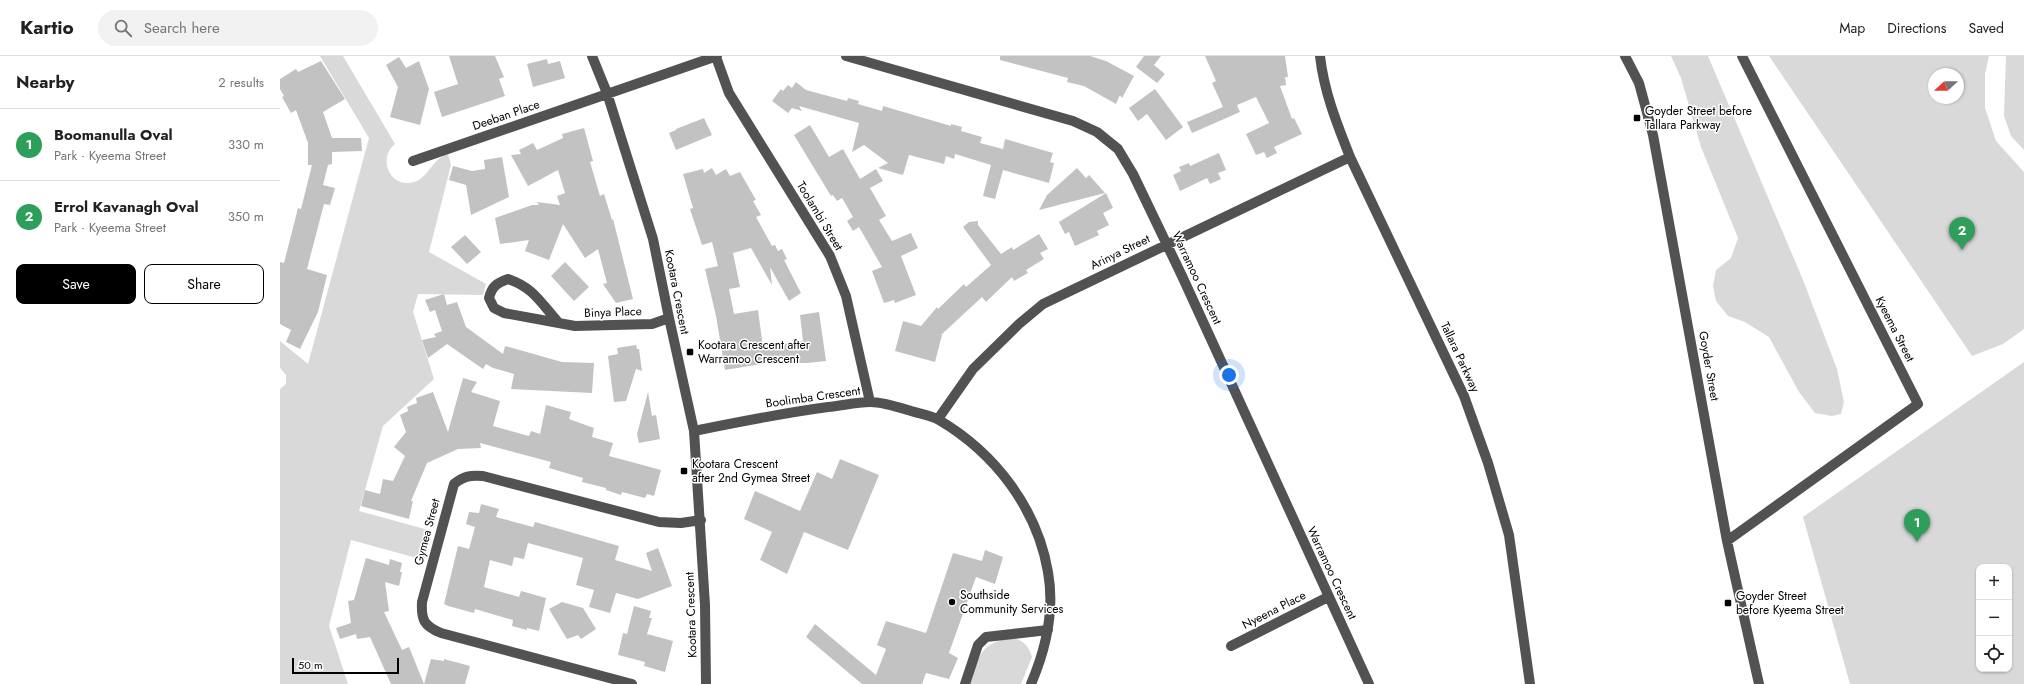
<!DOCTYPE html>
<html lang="en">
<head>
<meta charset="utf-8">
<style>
  :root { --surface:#fff; --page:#f2f2f2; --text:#202124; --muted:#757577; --line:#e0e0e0; --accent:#000 }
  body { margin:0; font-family:Jost,sans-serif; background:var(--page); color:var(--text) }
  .controls { position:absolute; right:12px; bottom:12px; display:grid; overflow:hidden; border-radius:8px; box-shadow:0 1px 3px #0004 }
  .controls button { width:36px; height:36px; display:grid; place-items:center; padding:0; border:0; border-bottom:1px solid var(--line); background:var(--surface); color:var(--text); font:20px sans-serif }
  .compass { position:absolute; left:1648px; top:12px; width:36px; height:36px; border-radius:50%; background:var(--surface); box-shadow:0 1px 3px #0004; rotate:249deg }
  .scale { position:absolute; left:12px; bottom:10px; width:107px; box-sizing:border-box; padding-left:4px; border:2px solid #000; border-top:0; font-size:11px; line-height:14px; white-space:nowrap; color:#000; -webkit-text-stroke:3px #fff; paint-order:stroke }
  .you { position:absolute; left:949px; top:319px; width:14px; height:14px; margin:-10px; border:3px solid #fff; border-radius:50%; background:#1a73e8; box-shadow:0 0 0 6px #1a73e833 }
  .badge { display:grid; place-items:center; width:26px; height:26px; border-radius:50%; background:var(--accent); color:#fff; font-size:13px; font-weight:700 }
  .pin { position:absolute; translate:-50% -33px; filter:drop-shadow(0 1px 2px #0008) }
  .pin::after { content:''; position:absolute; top:21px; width:14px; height:12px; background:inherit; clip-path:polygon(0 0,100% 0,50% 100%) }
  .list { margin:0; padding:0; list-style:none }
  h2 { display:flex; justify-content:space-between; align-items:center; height:52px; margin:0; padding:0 16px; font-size:17px }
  h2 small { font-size:13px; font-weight:400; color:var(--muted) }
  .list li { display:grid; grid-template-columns:26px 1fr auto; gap:12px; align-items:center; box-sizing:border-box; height:72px; padding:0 16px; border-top:1px solid var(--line) }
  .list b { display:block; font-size:15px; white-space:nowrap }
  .list p { margin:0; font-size:13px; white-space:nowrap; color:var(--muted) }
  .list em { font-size:13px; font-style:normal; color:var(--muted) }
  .actions { display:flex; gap:8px; padding:12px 16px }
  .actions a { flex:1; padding:9px 0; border:1px solid var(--accent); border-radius:8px; text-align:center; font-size:14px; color:var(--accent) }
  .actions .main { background:var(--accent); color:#fff }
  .icon { flex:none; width:22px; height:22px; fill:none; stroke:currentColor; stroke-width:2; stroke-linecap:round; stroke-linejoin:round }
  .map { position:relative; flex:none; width:1744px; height:628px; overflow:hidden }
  header { display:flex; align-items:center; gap:24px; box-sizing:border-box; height:56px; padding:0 20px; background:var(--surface); border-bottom:1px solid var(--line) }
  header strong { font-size:19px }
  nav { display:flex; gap:22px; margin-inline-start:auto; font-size:14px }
  .search { width:280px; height:36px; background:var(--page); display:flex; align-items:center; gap:10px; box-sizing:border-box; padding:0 14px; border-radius:22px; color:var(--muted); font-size:15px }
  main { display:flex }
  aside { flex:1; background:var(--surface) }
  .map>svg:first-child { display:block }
  .green { fill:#d9d9d9; fill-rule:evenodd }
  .building { fill:#c2c2c2 }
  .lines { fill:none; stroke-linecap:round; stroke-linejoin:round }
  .minor { stroke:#525252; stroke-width:10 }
  .poi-dot { fill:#000; stroke:#fff; stroke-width:1.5 }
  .labels { text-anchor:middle; stroke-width:3; stroke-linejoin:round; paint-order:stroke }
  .poi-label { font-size:12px; fill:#000; stroke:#fff; text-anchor:start }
  .street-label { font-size:12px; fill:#000; stroke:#fff }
</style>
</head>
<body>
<header>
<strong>Kartio</strong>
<div class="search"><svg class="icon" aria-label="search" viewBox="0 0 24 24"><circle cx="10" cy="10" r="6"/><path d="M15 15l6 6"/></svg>Search here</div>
<nav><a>Map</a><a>Directions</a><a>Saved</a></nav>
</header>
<main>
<aside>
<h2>Nearby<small>2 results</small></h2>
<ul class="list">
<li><span class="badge" style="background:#2e9e5b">1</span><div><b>Boomanulla Oval</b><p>Park · Kyeema Street</p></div><em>330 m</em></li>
<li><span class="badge" style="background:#2e9e5b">2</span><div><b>Errol Kavanagh Oval</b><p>Park · Kyeema Street</p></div><em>350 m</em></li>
</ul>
<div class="actions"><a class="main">Save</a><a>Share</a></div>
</aside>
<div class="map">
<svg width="1744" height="628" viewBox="0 0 1744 628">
  <rect width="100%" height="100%" fill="#fff"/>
  <!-- green -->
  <path class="green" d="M40,0H63L115,88C100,100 106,125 126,127C148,128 150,103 168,98L171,109L149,196L206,228L203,239L138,238L133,256L154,323L103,370L79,455L152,475L144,504L71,484L49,570L68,628H0V333L6,328V319L0,312V285L28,308L89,82Z
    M1391,0H1428L1523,224L1557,313L1564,346L1561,358L1552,360L1535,357L1519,336L1489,281L1465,266L1448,260L1436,245L1433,230L1436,214L1451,202L1458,182L1421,91L1401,22Z
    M1489,0H1709L1705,18V52L1716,85L1744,116V273L1723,288L1692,300ZM1654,18H1678V42H1654Z
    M1726,0H1744V94L1731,80L1724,60Z
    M1744,306V628H1570L1523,461ZM1699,511H1729V613H1699Z
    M733,582C744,584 749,591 752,601L741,628H690C699,600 700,586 733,582Z"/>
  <!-- building -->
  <path class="building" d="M169,0H215L224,21L219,23L225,40L162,61L154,36L178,28Z
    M720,0H810L826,5L854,20L842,42L840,39L836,48L804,30L787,26L788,22L720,4Z
    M864,0H881L874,9L885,18L877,27L856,11Z
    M925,0H1005L1008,21H1005L1006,29L1000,30L1012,63L1014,62L1022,78L994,91L997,97L987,102L984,96L976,99L966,78L989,67L976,41L957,49L960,56L912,77L907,66L943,51L932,27L936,25Z
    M119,1L126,12L139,5L149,33L140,69L110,61L118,31L106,9Z
    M267,3L268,8L280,5L285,22L253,31L247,8Z
    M41,5L65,43L43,56L52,82H81L82,95L52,96V108L48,109L43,129L55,132L50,149L44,148L27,213L47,219L38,256L20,293L6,286L11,274L0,268V206L4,207L18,152L21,153L32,109H28V87L16,54L11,57L2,41L4,40L0,33V23L16,13L18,16Z
    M516,26L526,34L567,45L568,42L579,45L578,48L602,55L603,50L671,70V68L682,71L681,75L702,81L700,87L723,93L725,83L773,97L770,106L774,107L769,127L723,114L715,143L703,140L711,109L675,98L674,103L666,100L664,108L629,99L623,119L598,112L608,107L584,89L572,96L579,67L519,50L522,55L512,52L508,57L492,45L501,33L503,35L508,29L512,32Z
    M875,33L903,71L886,84L867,58L858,65L849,52Z
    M424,62L432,79L396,94L389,77L396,74V73Z
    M530,69L549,101L563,93L580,123L596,113L603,125L590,132L606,160L599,164L612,185L631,177L638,192L621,200L636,239L615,247L614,244L604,247L592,215L602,211L579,171L573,175L567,165L573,161L562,142L557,145L553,139L551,140L514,79Z
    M304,72L313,105L310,106L320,140L324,138L332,164L333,163L353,243L336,247L323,228L327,227L318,193L305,202L283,168L269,204L245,195L249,184L220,188L215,162L252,149H259L257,146L280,149L277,140L285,137L278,114L248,130L231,99L241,98L239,94L253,87L257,94L283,82L282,78Z
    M939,97L946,114L938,117L941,123L930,128L927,122L900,135L893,119L901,115L899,111L909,107L910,110Z
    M222,101L229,141L191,159L186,129L169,124L173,110L192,115L205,113L204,104Z
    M432,112L436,119L446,113L450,120L460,116L476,144L473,145L481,159L476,161L492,190L495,189L498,195L502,193L507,203L504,204L521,237L509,245L490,211L492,229L471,192L453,197L460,231L449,233L454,258L478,254L483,291L523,285L520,259L539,256L546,305L527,307H519L518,304L493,306L445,314L436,260L425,213L438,210L432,186L422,189L410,153L413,152L403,118L423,113L424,117Z
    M797,112L806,122L809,119L825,137L759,154L767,139Z
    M826,137L833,152L823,157L829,169L817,175L819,179L795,190L789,176L785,178L779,166Z
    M698,165V169L721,198L732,191L733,194L759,178L768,193L760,197L764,203L746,214L748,217L734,225L732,221L706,246L702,241L661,279H662L655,306L615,295L623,265L641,270L657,251L658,253L684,228L686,231L711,209L683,171L689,166Z
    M185,179L201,196L187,208L171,191Z
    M285,206L309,231L294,245L271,220Z
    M164,238L167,249L177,246L186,271L223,298L225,290L282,306L314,307L312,337L231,333L234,318L213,312L206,308L203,313L167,288L148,302L142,284L156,281L154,278L162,275L155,254L150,256L145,244Z
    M356,289L357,293H359L362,315L356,313L346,345L334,346L328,300L338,298L337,292Z
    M183,322L197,326L191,336L220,345L213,370L249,380L251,375L260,378L266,349L291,356L289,363L314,372L312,381L333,387L329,400L381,414L374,440L367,438L365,442L342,436L341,439L326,434V432L302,426L303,422L269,412L271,406L200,387L201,392L178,393L147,407L131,445H133L129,463L81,450L85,434L100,438L103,423L113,425L125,400L114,391L126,376L120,359L128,355L127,351L137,347L136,342L153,336L168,376Z
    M368,336L372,360L376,359L380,383L359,387L357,378Z
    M560,403L599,419L568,494L524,476L507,518L480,504L492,476L464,463L475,435L520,455L537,416L552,423Z
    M201,448L219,453L216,461L253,471L255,466L339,490L335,504L372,515L366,497L378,492L392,530L358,543L336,537L330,557L309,551L314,534L296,529L303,502L248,487L244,503L234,501L232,510L210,504L204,531L239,541L241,535L266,542L259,575L247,572V574L232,570L233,564L195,553L194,557L168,550L164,548L178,490L189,493L195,471L186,468L189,456L199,457Z
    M705,494L723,501L715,528L696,521L669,597L678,602L669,623L646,617L642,628H582L526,581L535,568L596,619L606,593L597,589L606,565L646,577L673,497L702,505Z
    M86,502L109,509L110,503L122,507L120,516H122L119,530L105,526L109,555L104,556L122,594L129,591L144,628H111L90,581L77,583L76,578L60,583L56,572L71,567L68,545L74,544Z
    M282,546L303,552L316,573L301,583L298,579L287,583L269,553Z
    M354,550L371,555L369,562H372L367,578L393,585L385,616L364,610L365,606L338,599L343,577L347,578Z
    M151,603L164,605V603L190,610L185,628H144Z"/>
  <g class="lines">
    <!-- minor -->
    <path class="minor" d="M312,0L327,37L373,183L389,262L414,375L425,549L426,628
      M566,0L793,65L817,76L838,93L853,118L902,220L1089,628
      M1040,0C1044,36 1057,68 1070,101L1184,340L1208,407L1229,479L1250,628
      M1345,0L1359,27L1373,79L1447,485L1479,628
      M436,1L449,37L550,200L566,240L590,346
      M133,105L437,0
      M278,266C260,246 254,232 228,223C217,227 212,230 209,242L214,252L224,257L295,270L372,268L389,262
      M658,363L693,313L739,268L763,248L1070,101
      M414,375C458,366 503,357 548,351C561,350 576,346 590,346C603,346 618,351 631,355C640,358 651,359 659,364C715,397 757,452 768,516C775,555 766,593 751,628
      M1447,485L1638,348L1462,0
      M951,590L1048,541
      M352,628L161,577C144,570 141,564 142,546L174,428C184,420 190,419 203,420L379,466L401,467L421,464
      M685,628L698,589L706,581L768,574"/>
  </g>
  <!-- markers -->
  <g class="poi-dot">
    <rect x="1353" y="58" width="8" height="8" rx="2"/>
    <rect x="406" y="292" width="8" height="8" rx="2"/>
    <rect x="400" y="411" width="8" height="8" rx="2"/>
    <circle cx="672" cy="546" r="4"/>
    <rect x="1444" y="543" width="8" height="8" rx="2"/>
  </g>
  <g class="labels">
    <!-- poi labels -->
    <g class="poi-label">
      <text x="1365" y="59">Goyder Street before<tspan x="1365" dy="14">Tallara Parkway</tspan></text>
      <text x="418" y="293">Kootara Crescent after<tspan x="418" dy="14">Warramoo Crescent</tspan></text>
      <text x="412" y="412">Kootara Crescent<tspan x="412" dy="14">after 2nd Gymea Street</tspan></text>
      <text x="680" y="543">Southside<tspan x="680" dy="14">Community Services</tspan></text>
      <text x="1456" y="544">Goyder Street<tspan x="1456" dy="14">before Kyeema Street</tspan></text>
    </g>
    <!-- street labels -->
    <g class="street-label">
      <text transform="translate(226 59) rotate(-19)" y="4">Deeban Place</text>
      <text transform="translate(540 160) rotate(59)" y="4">Toolambi Street</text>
      <text transform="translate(840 196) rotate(-26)" y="4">Arinya Street</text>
      <text transform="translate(917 222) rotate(65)" y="4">Warramoo Crescent</text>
      <text transform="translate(397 236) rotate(79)" y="4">Kootara Crescent</text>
      <text transform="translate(333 256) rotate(-2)" y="4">Binya Place</text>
      <text transform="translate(1615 273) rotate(63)" y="4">Kyeema Street</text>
      <text transform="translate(1180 301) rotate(65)" y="4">Tallara Parkway</text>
      <text transform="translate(1429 310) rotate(80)" y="4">Goyder Street</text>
      <text transform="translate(533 341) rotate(-8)" y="4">Boolimba Crescent</text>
      <text transform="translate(147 476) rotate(-75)" y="4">Gymea Street</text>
      <text transform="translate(1052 517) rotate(65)" y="4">Warramoo Crescent</text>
      <text transform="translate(994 554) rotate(-27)" y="4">Nyeena Place</text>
      <text transform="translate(411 559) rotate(-92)" y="4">Kootara Crescent</text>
    </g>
  </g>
</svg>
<div class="controls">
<button>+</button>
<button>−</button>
<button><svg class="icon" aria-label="locate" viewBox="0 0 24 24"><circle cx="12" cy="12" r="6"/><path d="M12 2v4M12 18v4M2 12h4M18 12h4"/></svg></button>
</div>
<svg class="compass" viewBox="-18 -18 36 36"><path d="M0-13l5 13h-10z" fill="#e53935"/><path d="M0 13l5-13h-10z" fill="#757577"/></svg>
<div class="scale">50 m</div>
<div class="you"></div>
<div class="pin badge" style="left:1637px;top:486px;background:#2e9e5b">1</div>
<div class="pin badge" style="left:1682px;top:194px;background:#2e9e5b">2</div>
</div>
</main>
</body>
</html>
